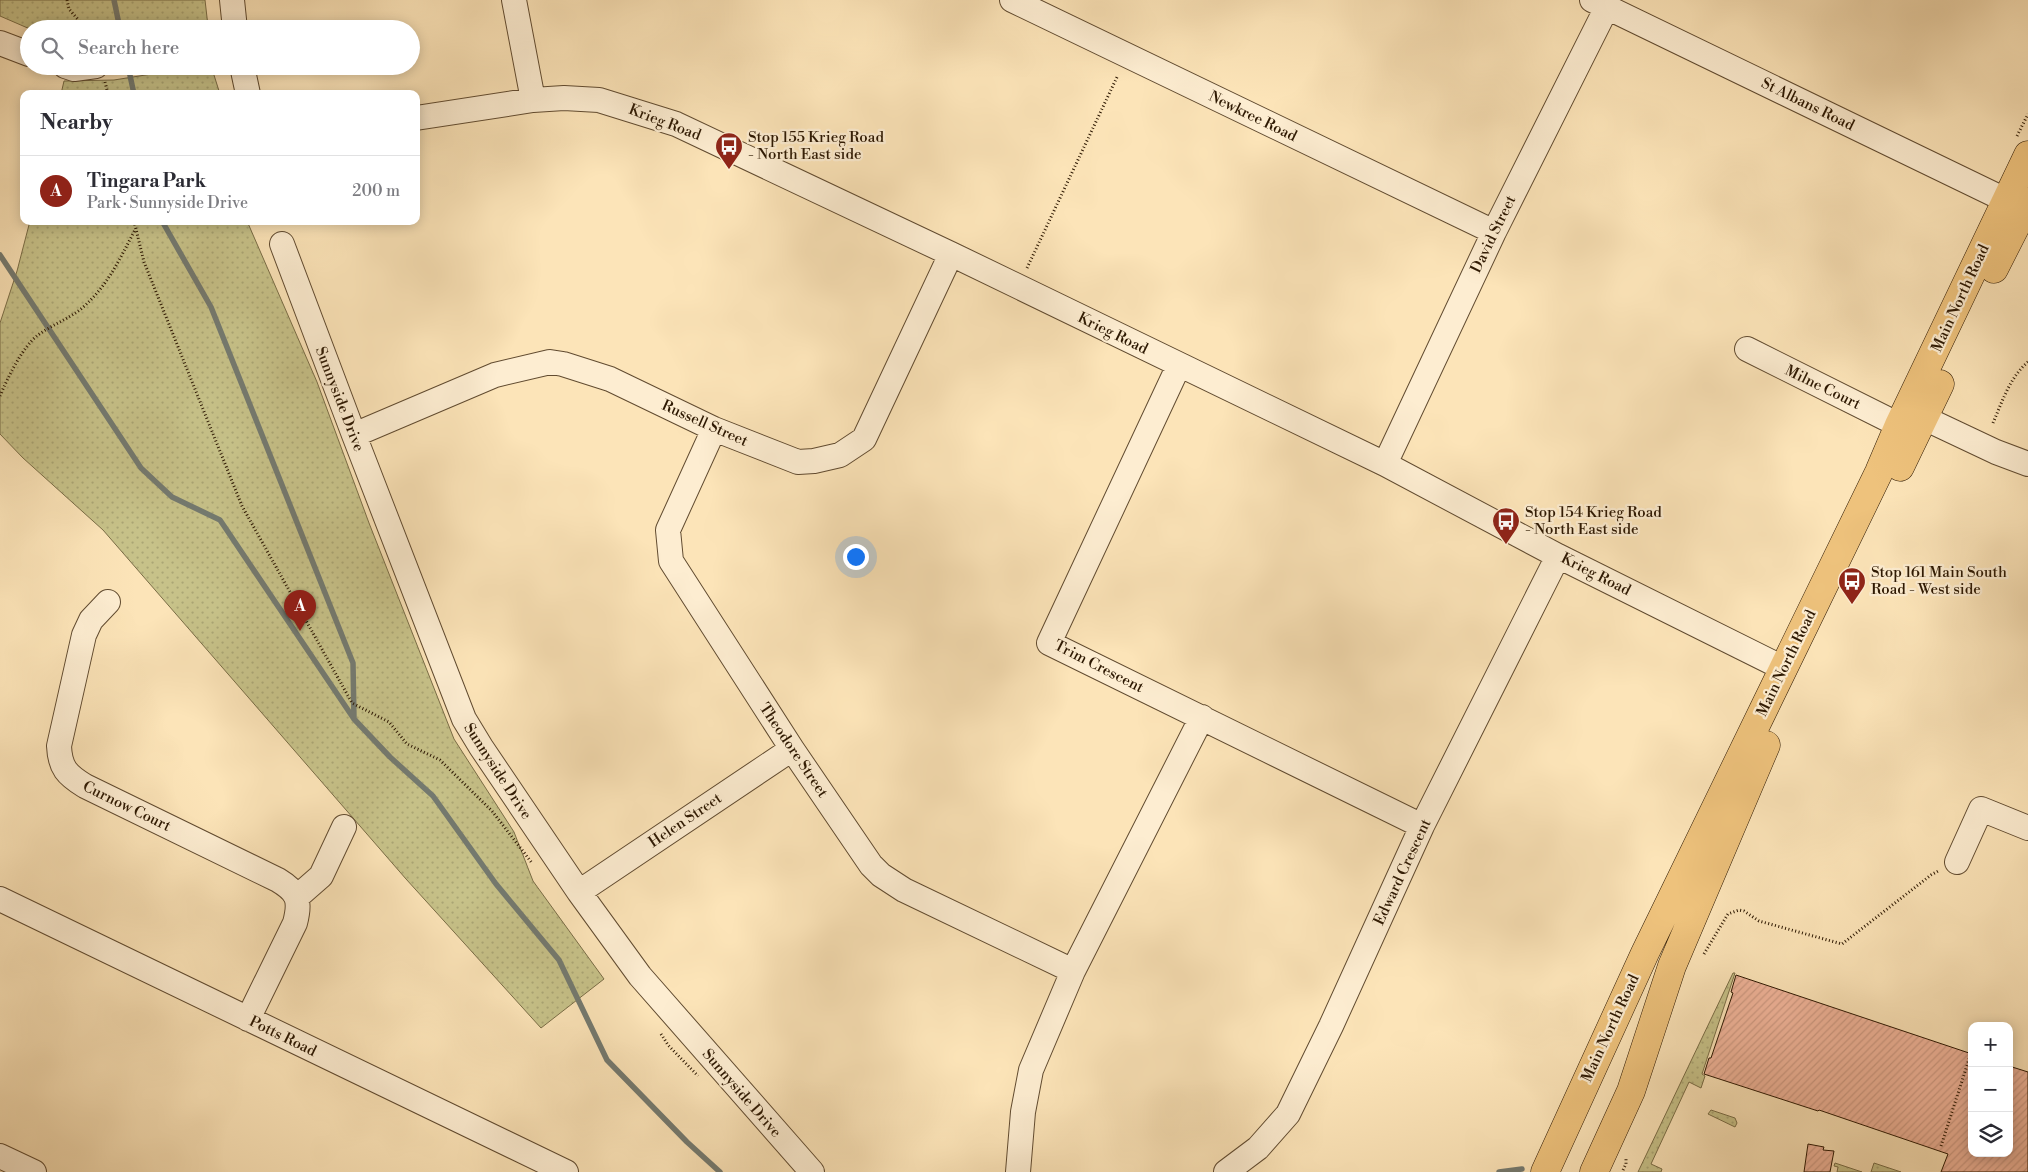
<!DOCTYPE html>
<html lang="en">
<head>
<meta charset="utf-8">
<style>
  :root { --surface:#fff; --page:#f2f2f3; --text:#2b2b33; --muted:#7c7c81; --line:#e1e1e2; --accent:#8f2418 }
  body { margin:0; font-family:"Libre Bodoni",serif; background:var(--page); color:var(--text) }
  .controls { position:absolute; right:15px; bottom:15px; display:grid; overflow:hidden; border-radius:10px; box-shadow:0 2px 12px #0003 }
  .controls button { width:45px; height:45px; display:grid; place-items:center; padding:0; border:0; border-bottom:1px solid var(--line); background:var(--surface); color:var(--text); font:25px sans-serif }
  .you { position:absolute; left:855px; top:556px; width:18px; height:18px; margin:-12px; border:4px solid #fff; border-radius:50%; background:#1a73e8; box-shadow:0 0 0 8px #1a73e833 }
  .badge { display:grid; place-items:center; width:32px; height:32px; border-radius:50%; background:var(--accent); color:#fff; font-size:16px; font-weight:700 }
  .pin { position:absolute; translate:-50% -41px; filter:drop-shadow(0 1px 2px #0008) }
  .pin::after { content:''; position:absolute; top:26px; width:18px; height:15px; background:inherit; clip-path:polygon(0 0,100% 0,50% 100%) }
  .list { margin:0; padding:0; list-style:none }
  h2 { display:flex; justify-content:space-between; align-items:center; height:65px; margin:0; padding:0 20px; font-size:21px }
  h2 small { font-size:16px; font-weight:400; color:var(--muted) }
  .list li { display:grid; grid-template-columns:32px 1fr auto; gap:15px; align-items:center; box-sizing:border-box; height:70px; padding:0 20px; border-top:1px solid var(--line) }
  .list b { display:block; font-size:19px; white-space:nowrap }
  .list p { margin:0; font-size:16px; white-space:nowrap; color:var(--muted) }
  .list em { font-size:16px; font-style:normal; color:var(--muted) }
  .icon { flex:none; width:28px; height:28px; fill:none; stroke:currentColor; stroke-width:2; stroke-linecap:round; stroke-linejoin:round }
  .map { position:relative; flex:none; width:2028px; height:1172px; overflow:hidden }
  .search { position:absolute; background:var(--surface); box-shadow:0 2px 12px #0003; left:20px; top:20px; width:400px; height:55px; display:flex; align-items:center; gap:12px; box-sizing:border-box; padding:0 18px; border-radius:28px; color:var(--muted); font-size:19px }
  .panel { position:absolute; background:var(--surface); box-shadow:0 2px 12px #0003; left:20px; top:90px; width:400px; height:135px; border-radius:10px }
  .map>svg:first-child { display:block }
  .grass { fill:url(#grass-dots); stroke:#7a6d46 }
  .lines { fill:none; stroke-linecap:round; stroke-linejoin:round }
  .stream { stroke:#747a70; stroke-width:5.5 }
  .building { fill:url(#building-hatch); stroke:#2d1802 }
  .minor-casing { stroke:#614b30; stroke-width:26 }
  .major-casing { stroke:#2d1802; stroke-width:29 }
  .path { stroke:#2d1802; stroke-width:3; stroke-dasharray:1 2.5; stroke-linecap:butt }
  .minor { stroke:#fdedd1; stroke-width:24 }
  .major { stroke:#eec27c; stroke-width:28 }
  .labels { text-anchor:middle; stroke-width:4.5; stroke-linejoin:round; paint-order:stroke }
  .street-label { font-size:15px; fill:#2d1802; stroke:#fdedd1 }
  .poi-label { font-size:15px; fill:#2d1802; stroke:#fdedd1; text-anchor:start }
</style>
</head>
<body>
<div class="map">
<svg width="2028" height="1172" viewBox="0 0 2028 1172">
  <defs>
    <pattern id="grass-dots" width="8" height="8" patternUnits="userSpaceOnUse" patternTransform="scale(1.25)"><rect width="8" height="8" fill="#c7c289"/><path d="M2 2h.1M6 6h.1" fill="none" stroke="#aba675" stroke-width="1.8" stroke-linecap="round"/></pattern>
    <pattern id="building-hatch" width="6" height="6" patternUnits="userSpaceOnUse" patternTransform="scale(1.25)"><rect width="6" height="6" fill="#f0b49a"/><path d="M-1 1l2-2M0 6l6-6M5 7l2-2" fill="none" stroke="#ce9a83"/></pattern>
  </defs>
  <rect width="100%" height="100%" fill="#fce4b8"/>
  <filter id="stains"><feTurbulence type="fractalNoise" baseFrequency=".004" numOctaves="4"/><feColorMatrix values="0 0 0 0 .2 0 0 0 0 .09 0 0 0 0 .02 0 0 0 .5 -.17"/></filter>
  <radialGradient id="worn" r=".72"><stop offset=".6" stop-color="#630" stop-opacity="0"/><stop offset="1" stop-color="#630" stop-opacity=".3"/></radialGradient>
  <!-- grass -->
  <path class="grass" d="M0,0H205L208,26L197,29H30L0,16Z
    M183,69L213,72L220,94H61L64,81L114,80Z
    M30,221H247L317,382L369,523L454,739L514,832L533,881L604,979L541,1028L406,879L103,530L23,458L0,434V323L17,271Z
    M1733,973H1735L1702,1074L1705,1076L1701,1088L1689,1082L1651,1164L1662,1169L1661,1172H1638Z
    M1711,1110L1735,1118L1737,1123L1735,1127L1708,1114Z
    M1835,1163L1862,1172H1837L1838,1167L1834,1166Z
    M1874,1163L1901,1172H1871Z"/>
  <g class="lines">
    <!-- stream -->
    <path class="stream" d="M114,0L120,29
      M128,66L134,94
      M162,221L211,307L353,663L354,719
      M0,255L141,468L172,497L220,520L354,719L390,757L433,796L496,884L559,960L607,1060L687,1142L720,1172
      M1499,1172L1522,1169"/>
  </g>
  <!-- building -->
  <path class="building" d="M1736,975L1972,1054V1153H2009V1066L2028,1072V1172H1941L1948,1154L1819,1110L1818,1111L1704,1074L1709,1058H1711L1733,993L1731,992Z
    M1808,1144L1824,1147L1823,1150L1834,1151L1830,1172H1804Z"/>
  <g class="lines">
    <!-- minor casing -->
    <g class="minor-casing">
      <path id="minor" d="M232,0L235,29
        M514,0L533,100
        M1012,0L1494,232
        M1592,0L2022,208
        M0,43L29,54
        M65,66L74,69L96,66
        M242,66L248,94
        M416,118L533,100L564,98L599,100L676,124L951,254L1385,464L1558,556L1783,668
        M282,244L354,435L464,719L481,747L579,892L640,976L812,1172
        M1747,349L1899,425
        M1179,365L1049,643L1422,826
        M1924,418L1996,452L2028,464
        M714,429L668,530L671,561L792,749L871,865L881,875L904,890L1073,971
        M354,435L495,375L550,362L563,364L610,379L714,429L798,462L814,461L840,455L864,439L951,254
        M1385,464L1494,232L1607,7
        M108,602L91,620L84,635L59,746C60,768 67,775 85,786L278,880C298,892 301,900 295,923L248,1019
        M1957,862L1981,809L2028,828
        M579,892L792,749
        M297,897L321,876L344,827
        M0,899L566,1172
        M0,1156L34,1172
        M1018,1172L1023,1112L1031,1070L1073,971L1202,717
        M1226,1172L1258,1148L1288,1114L1331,1026L1422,826L1558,556"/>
    </g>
    <!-- major casing -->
    <g class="major-casing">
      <path id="major" d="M1994,269L2028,202
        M1900,467L1940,384
        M1545,1172L1645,953L1879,472L1899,425L2028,155
        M1594,1172L1631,1091L1672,966L1766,745"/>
    </g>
    <!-- path -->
    <path class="path" d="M67,0L69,9L86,29
      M105,82L108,94
      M2017,136L2028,114
      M134,221L144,262L242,506L352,703L389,722L407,744L440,760L492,811L532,863
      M1027,268L1118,75
      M0,396C7,379 23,346 38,335C52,325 68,319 81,309C108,286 119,260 135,230
      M1993,423C2002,402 2010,377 2028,362
      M1704,954L1728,914L1739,910L1744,911L1759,921L1842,944L1931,875L1940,870
      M661,1034L668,1045L698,1076
      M1941,1146L1972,1050
      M1623,1170L1626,1164V1158"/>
    <!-- minor -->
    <use href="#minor" class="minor"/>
    <!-- major -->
    <use href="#major" class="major"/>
  </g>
  <!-- icons -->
  <defs>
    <g id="bus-pin" transform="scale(1.4375)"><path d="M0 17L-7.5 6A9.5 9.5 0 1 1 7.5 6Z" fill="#8f2418" stroke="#fdedd1"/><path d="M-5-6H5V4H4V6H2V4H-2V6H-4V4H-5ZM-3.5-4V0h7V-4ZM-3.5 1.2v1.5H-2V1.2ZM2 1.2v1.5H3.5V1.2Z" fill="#fff"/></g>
  </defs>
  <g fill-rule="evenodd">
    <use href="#bus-pin" x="729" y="146"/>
    <use href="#bus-pin" x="1506" y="521"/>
    <use href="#bus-pin" x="1852" y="581"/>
  </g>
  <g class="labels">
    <!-- street labels -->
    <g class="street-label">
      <text transform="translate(1808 104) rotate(26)" y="5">St Albans Road</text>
      <text transform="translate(1253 116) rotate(26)" y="5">Newkree Road</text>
      <text transform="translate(665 122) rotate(21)" y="5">Krieg Road</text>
      <text transform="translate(1493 234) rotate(-64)" y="5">David Street</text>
      <text transform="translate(1960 298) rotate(-65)" y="5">Main North Road</text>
      <text transform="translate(1113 333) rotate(26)" y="5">Krieg Road</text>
      <text transform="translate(1823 387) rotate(26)" y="5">Milne Court</text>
      <text transform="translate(340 399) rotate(69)" y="5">Sunnyside Drive</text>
      <text transform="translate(705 423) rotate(24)" y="5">Russell Street</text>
      <text transform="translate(1596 574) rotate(27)" y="5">Krieg Road</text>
      <text transform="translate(1786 663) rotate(-64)" y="5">Main North Road</text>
      <text transform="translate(1099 666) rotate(27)" y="5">Trim Crescent</text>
      <text transform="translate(794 750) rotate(56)" y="5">Theodore Street</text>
      <text transform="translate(498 771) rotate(57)" y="5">Sunnyside Drive</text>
      <text transform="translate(127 806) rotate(26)" y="5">Curnow Court</text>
      <text transform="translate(685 820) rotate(-34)" y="5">Helen Street</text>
      <text transform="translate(1402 872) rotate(-65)" y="5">Edward Crescent</text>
      <text transform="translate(1610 1028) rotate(-65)" y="5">Main North Road</text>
      <text transform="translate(283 1036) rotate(26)" y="5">Potts Road</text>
      <text transform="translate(742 1093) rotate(49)" y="5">Sunnyside Drive</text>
    </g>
    <!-- poi labels -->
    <g class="poi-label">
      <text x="748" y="142">Stop 155 Krieg Road<tspan x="748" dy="17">- North East side</tspan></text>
      <text x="1525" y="517">Stop 154 Krieg Road<tspan x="1525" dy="17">- North East side</tspan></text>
      <text x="1871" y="577">Stop 161 Main South<tspan x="1871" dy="17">Road - West side</tspan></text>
    </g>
  </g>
  <rect width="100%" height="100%" filter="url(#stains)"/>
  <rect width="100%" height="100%" fill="url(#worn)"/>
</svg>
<div class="controls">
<button>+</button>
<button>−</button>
<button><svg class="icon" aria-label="layers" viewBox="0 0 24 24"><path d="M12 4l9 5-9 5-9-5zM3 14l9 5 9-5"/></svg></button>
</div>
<div class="you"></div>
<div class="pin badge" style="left:300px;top:631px">A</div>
<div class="search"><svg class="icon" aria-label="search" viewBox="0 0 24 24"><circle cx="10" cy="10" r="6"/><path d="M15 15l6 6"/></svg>Search here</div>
<section class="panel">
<h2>Nearby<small></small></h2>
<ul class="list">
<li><span class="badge">A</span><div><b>Tingara Park</b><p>Park · Sunnyside Drive</p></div><em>200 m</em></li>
</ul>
</section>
</div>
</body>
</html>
